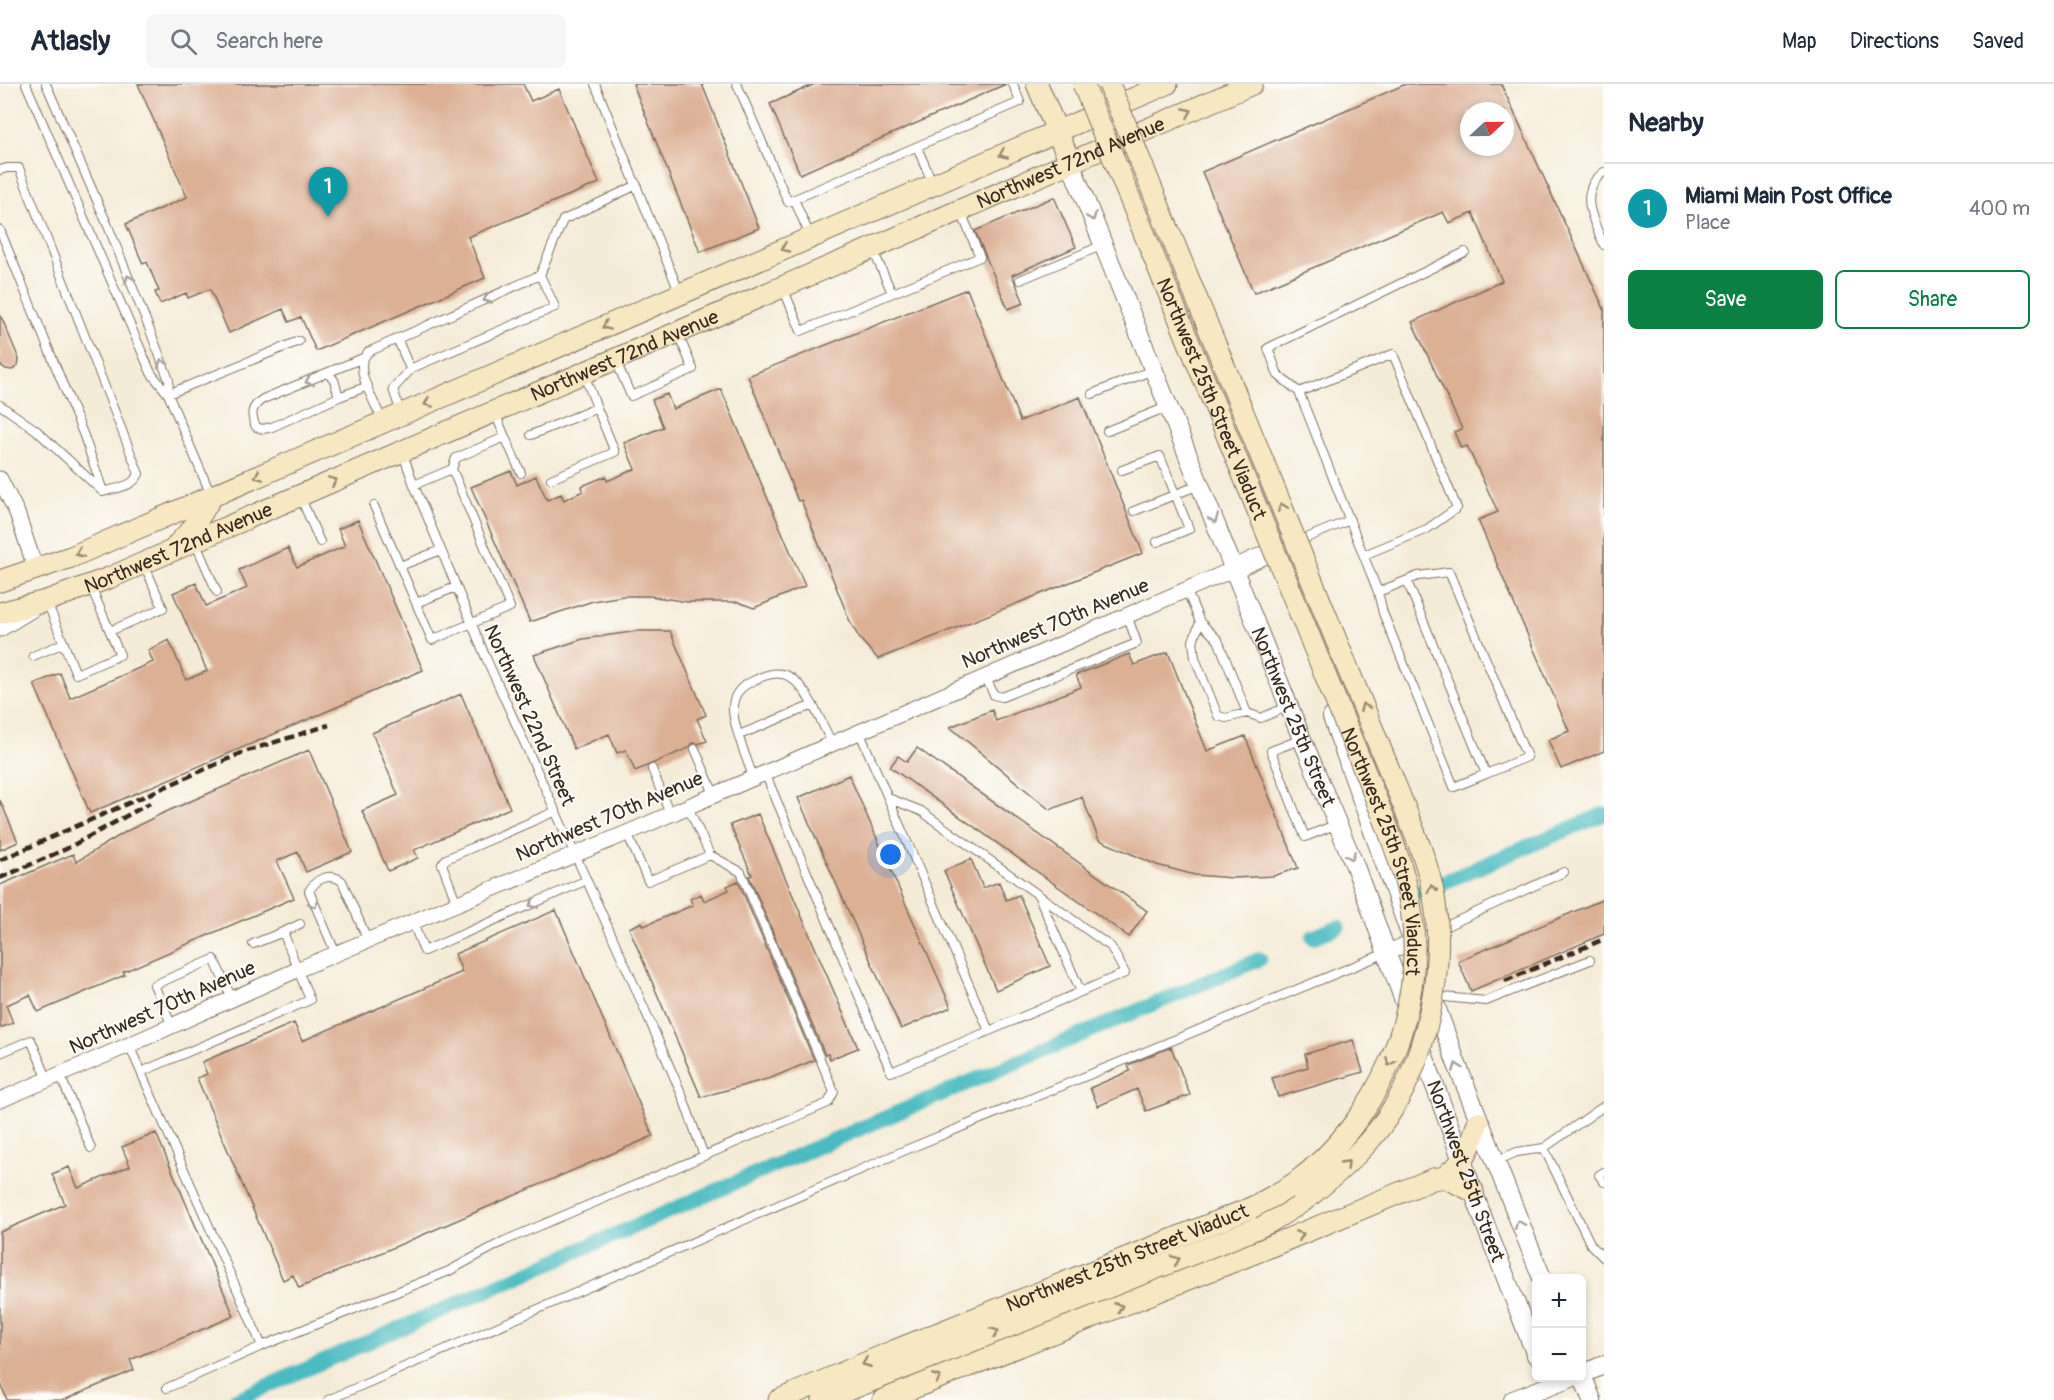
<!DOCTYPE html>
<html lang="en">
<head>
<meta charset="utf-8">
<style>
  :root { --surface:#fff; --page:#f6f6f7; --text:#1f2937; --muted:#747a83; --line:#e0e1e3; --accent:#0b8043 }
  body { margin:0; font-family:Pangolin,sans-serif; background:var(--page); color:var(--text) }
  .controls { position:absolute; right:18px; bottom:18px; display:grid; overflow:hidden; border-radius:9px; box-shadow:0 3px 9px #0003 }
  .controls button { width:54px; height:54px; display:grid; place-items:center; padding:0; border:0; border-bottom:2px solid var(--line); background:var(--surface); color:var(--text); font:30px sans-serif }
  .compass { position:absolute; left:1460px; top:18px; width:54px; height:54px; border-radius:50%; background:var(--surface); box-shadow:0 3px 9px #0003; rotate:68deg }
  .you { position:absolute; left:891px; top:771px; width:21px; height:21px; margin:-15px; border:4px solid #fff; border-radius:50%; background:#1a73e8; box-shadow:0 0 0 9px #1a73e833 }
  .badge { display:grid; place-items:center; width:39px; height:39px; border-radius:50%; background:var(--accent); color:#fff; font-size:20px; font-weight:700 }
  .pin { position:absolute; translate:-50% -50px; filter:drop-shadow(0 2px 3px #0008) }
  .pin::after { content:''; position:absolute; top:32px; width:21px; height:18px; background:inherit; clip-path:polygon(0 0,100% 0,50% 100%) }
  .list { margin:0; padding:0; list-style:none }
  h2 { display:flex; justify-content:space-between; align-items:center; height:78px; margin:0; padding:0 24px; font-size:26px }
  h2 small { font-size:20px; font-weight:400; color:var(--muted) }
  .list li { display:grid; grid-template-columns:39px 1fr auto; gap:18px; align-items:center; box-sizing:border-box; height:90px; padding:0 24px; border-top:2px solid var(--line) }
  .list b { display:block; font-size:22px; white-space:nowrap }
  .list p { margin:0; font-size:20px; white-space:nowrap; color:var(--muted) }
  .list em { font-size:20px; font-style:normal; color:var(--muted) }
  .actions { display:flex; gap:12px; padding:18px 24px }
  .actions a { flex:1; padding:14px 0; border:2px solid var(--accent); border-radius:9px; text-align:center; font-size:21px; color:var(--accent) }
  .actions .main { background:var(--accent); color:#fff }
  .icon { flex:none; width:33px; height:33px; fill:none; stroke:currentColor; stroke-width:2; stroke-linecap:round; stroke-linejoin:round }
  .map { position:relative; flex:none; width:1604px; height:1316px; overflow:hidden }
  header { display:flex; align-items:center; gap:36px; box-sizing:border-box; height:84px; padding:0 30px; background:var(--surface); border-bottom:2px solid var(--line) }
  header strong { font-size:28px }
  nav { display:flex; gap:33px; margin-inline-start:auto; font-size:21px }
  .search { width:420px; height:54px; background:var(--page); display:flex; align-items:center; gap:15px; box-sizing:border-box; padding:0 21px; border-radius:9px; color:var(--muted); font-size:22px }
  main { display:flex }
  aside { flex:1; background:var(--surface) }
  .map>svg:first-child { display:block }
  .lines { fill:none; stroke-linecap:round; stroke-linejoin:round }
  .canal { stroke:#4cbbc1; stroke-width:15 }
  .building { fill:#dbb095; fill-rule:evenodd }
  .service-casing { stroke:#7c6e5f; stroke-width:10 }
  .minor-casing { stroke:#7c6e5f; stroke-width:17 }
  .tertiary-casing { stroke:#7c6e5f; stroke-width:20 }
  .secondary-casing { stroke:#7c6e5f; stroke-width:23 }
  .service { stroke:#fff; stroke-width:8 }
  .minor { stroke:#fff; stroke-width:15 }
  .tertiary { stroke:#fff; stroke-width:18 }
  .secondary { stroke:#f7e8c3; stroke-width:21 }
  .rail { stroke:#3b2a1e; stroke-width:4.5; stroke-dasharray:9 4.5; stroke-linecap:butt }
  .secondary-bridge-casing { stroke:#7c6e5f; stroke-width:23; stroke-linecap:butt }
  .secondary-bridge { stroke:#f7e8c3; stroke-width:21 }
  .oneway { stroke:#998970 }
  .oneway2 { stroke:#a79f9a }
  .labels { text-anchor:middle; stroke-width:4.5; stroke-linejoin:round; paint-order:stroke }
  .street-label { font-size:20px; fill:#3b2a1e; stroke:#fdfcf7 }
</style>
</head>
<body>
<header>
<strong>Atlasly</strong>
<div class="search"><svg class="icon" aria-label="search" viewBox="0 0 24 24"><circle cx="10" cy="10" r="6"/><path d="M15 15l6 6"/></svg>Search here</div>
<nav><a>Map</a><a>Directions</a><a>Saved</a></nav>
</header>
<main>
<div class="map">
<svg width="1604" height="1316" viewBox="0 0 1604 1316">
  <rect width="100%" height="100%" fill="#fdfcf7"/>
  <filter id="ink" filterUnits="userSpaceOnUse"><feTurbulence type="fractalNoise" baseFrequency=".0167" numOctaves="2"/><feDisplacementMap in="SourceGraphic" scale="12" xChannelSelector="R" yChannelSelector="G"/><feConvolveMatrix kernelMatrix="1 2 1 2 8 2 1 2 1" color-interpolation-filters="sRGB"/></filter>
  <filter id="wash" filterUnits="userSpaceOnUse"><feTurbulence type="fractalNoise" baseFrequency=".008" numOctaves="4" result="noise"/><feDisplacementMap in="SourceGraphic" scale="24" xChannelSelector="R" yChannelSelector="G"/><feGaussianBlur stdDeviation="1.35" result="paint"/><feColorMatrix in="noise" values="0 0 0 0 0 0 0 0 0 0 0 0 0 0 0 0 0 1.4 0 .05"/><feComposite in="paint" operator="in"/></filter>
  <g filter="url(#wash)">
    <rect width="100%" height="100%" fill="#f5ecd8"/>
    <g class="lines">
      <!-- canal -->
      <path class="canal" d="M1409,813L1604,730
        M1313,853L1338,843
        M235,1316L819,1062L1260,875"/>
    </g>
    <g id="blocks">
      <!-- building -->
      <path class="building" d="M138,0H523L531,17L559,5L599,99L468,153L485,194L316,267L301,233L289,238L283,225L229,249L210,205L188,214L186,209L160,220L155,208L159,207L147,178L143,180L126,140L187,113Z
        M633,0H702L759,144L700,168Z
        M815,0H1006L800,90L770,20Z
        M1406,0H1501L1604,225V667L1561,685L1548,656L1569,647L1478,436L1498,428L1467,362L1461,364L1454,348L1462,345L1412,238L1502,197L1473,129L1449,139L1443,128L1254,209L1202,88ZM1469,27H1505V63H1469Z
        M1054,113L1076,163L1012,191L1024,219L1008,225L975,147Z
        M967,205L1020,337L1080,313L1143,469L878,575L860,555L851,540L801,416L798,417L748,292Z
        M0,230L19,275L18,281L12,286L6,285L0,281Z
        M721,305L805,502L754,524L738,518H688L649,512H623L593,517L530,538L471,403L511,387L517,401L536,392L547,416L561,410L564,416L583,407L582,402L606,392L607,397L635,385L624,359L663,343L652,316L667,310L673,325Z
        M358,436L423,586L90,729L34,600L60,589L70,614L153,578L148,566L169,556L186,596L207,587L173,509L196,499L206,522L247,504L239,486L288,464L297,483L345,462L338,445Z
        M638,547H670L706,631L697,635L707,657L698,660L693,659L689,664L635,687L626,666L617,669L609,650L574,665L534,571L583,555Z
        M1168,568L1207,667L1245,652L1298,784L1273,792L1233,794L1195,791L1157,781L1099,756L1082,713L1050,726L950,643L992,626L996,637L1081,603L1076,591L1129,570L1134,581Z
        M461,610L510,724L414,766L418,774L388,787L362,727L398,711L372,649Z
        M917,664L1147,827L1129,853L890,683L898,672L907,678Z
        M309,666L352,768L306,788L298,768L277,777L294,814L123,888L125,891L38,928L30,911L6,921L13,939L0,944V801L73,770L76,778L127,747L161,730Z
        M849,691L951,923L901,945L798,714Z
        M0,716L18,758L0,766Z
        M758,730L858,964L830,975L828,970L825,971L749,792L752,791L730,741Z
        M971,775L983,804L999,798L1006,816L1019,811L1050,882L996,906L944,787Z
        M738,797L814,976L771,994L701,1013L629,844L642,838L644,842L693,821L690,815L701,810L704,817L729,806L727,802Z
        M1604,815V850L1471,907L1458,877Z
        M556,826L653,1052L299,1204L293,1191L283,1196L197,994L207,990L202,978L294,939L302,957L462,888L455,870Z
        M1353,956L1363,988L1278,1013L1272,994L1308,983L1305,970Z
        M1171,963L1190,1011L1146,1027L1137,1005L1098,1022L1090,1004L1130,987L1128,981Z
        M156,1049L234,1232L130,1276L134,1286L64,1316H7L0,1298V1148L65,1120L52,1090L69,1083L78,1104L130,1082L122,1063Z"/>
    </g>
  </g>
  <g filter="url(#ink)">
    <use href="#blocks" fill-opacity="0" stroke="#7c6e5f" stroke-width="1.5"/>
    <g class="lines">
      <!-- service casing -->
      <g class="service-casing">
        <path id="service" d="M26,0L151,289L168,310L211,411
          M46,0L108,142L151,249L169,296L168,310
          M595,0L680,210
          M737,0L788,118L1020,18L1013,0
          M917,63L933,100
          M0,86L7,84H19L139,390C133,403 116,404 103,408L36,346L0,321
          M1604,88C1577,107 1593,137 1604,161
          M794,115L810,152
          M0,146L84,352L102,404
          M873,166L892,209
          M1020,196L1103,161
          M783,204L801,247L980,173L961,128
          M397,254L410,285
          M363,274L263,315C251,323 250,330 256,343L263,345L272,343L339,313L368,302
          M616,277L631,312L693,285L678,250
          M328,289L334,296L339,313
          M584,290L597,324
          M1299,308L1278,291L1268,264L1465,168
          M168,310L299,257
          M1092,310L1153,286
          M401,329L393,305L412,284L555,223L540,191
          M495,329L505,353
          M383,338C377,323 361,297 362,281C362,276 365,272 368,268L540,191L563,136L637,101
          M1107,347L1167,323
          M531,351L597,324L615,368L551,395
          M403,370L414,401L486,574L631,894L682,1011L704,1072
          M1122,386L1160,372L1189,445L1157,458
          M414,401L452,385L456,374L505,353L521,389
          M300,412L320,458
          M374,422L432,556L510,523L452,385
          M1134,427L1199,401
          M195,458L217,508
          M1275,467L1350,436
          M1364,471L1427,445L1457,424L1393,270L1299,308L1378,508L1418,492L1449,488L1527,673L1486,690L1407,497
          M400,482L441,466
          M1186,505L1200,538L1218,556L1247,629
          M1378,508L1383,529L1454,703L1486,690
          M47,518L76,590L120,571L91,503
          M416,519L456,503
          M1200,538L1193,557L1195,574L1218,632L1226,634L1247,629L1261,634L1289,622
          M110,547L163,524L144,480
          M33,572L64,559
          M985,592L994,611L1002,613L1137,559L1127,531
          M739,651L813,621
          M1302,655L1271,667L1305,753L1337,740
          M695,665L714,710
          M652,685L670,730
          M765,689L891,988L989,947L859,647
          M753,693C747,675 732,640 733,622C734,610 740,603 751,598C760,593 771,588 782,590C804,593 822,641 832,659
          M888,714L921,727L1111,863L1125,889L989,947
          M627,749L648,797L710,771
          M1039,813L1081,908
          M457,820L442,780L446,775L556,727
          M413,839L424,867L587,796
          M283,848L300,840
          M1416,856L1564,788
          M336,870L309,807C316,795 329,788 342,797L368,857
          M1433,912L1486,917L1590,876
          M172,942L154,901L214,875L232,915
          M129,961L262,1262
          M0,969L31,956L48,996
          M141,988L310,916L283,848L253,860
          M60,991L91,1064
          M1544,1064L1604,1022
          M1496,1077L1517,1068L1544,1064L1591,1161L1604,1174
          M1604,1088L1599,1091L1604,1098
          M167,1304L262,1262L449,1187L504,1157L828,1019L834,1008L741,788L710,771L688,723
          M328,1316L908,1065L1386,869"/>
      </g>
      <!-- minor casing -->
      <g class="minor-casing">
        <path id="minor" d="M0,395L17,429L36,486
          M0,545L33,525
          M1388,868L1412,858
          M0,1016L129,961L299,885L627,749L1234,485"/>
      </g>
      <!-- tertiary casing -->
      <g class="tertiary-casing">
        <g id="tertiary">
          <path id="s1" d="M1070,78L1302,655L1355,782L1488,1148L1536,1271"/>
          <path d="M1234,485L1273,467"/>
          <path d="M1332,633L1456,978L1542,1194"/>
          <path d="M1582,1290L1604,1281"/>
          <path d="M1582,1291L1592,1316"/>
          <path d="M1513,1316L1571,1294"/>
        </g>
      </g>
      <!-- secondary casing -->
      <g class="secondary-casing">
        <g id="secondary">
          <path d="M1037,0L1070,78"/>
          <path d="M177,461L192,445L212,412"/>
          <path d="M0,497L71,473L1167,0"/>
          <path id="s2" d="M0,529L46,517L109,494L1252,0"/>
          <path d="M1446,1093L1452,1097L1473,1107"/>
          <path id="s3" d="M779,1316L896,1266L1251,1124"/>
          <path d="M823,1316L1248,1148L1268,1139L1302,1118"/>
          <path d="M883,1316L1252,1170L1433,1095L1446,1093C1449,1087 1452,1087 1456,1083C1469,1071 1473,1053 1478,1038"/>
        </g>
      </g>
      <!-- service -->
      <use href="#service" class="service"/>
      <!-- minor -->
      <use href="#minor" class="minor"/>
      <!-- tertiary -->
      <use href="#tertiary" class="tertiary"/>
      <!-- secondary -->
      <use href="#secondary" class="secondary"/>
      <!-- rail -->
      <path class="rail" d="M0,776L244,668L329,641
        M0,794L66,765L150,719
        M1505,897L1604,855"/>
      <!-- secondary-bridge casing -->
      <g class="secondary-bridge-casing">
        <g id="secondary-bridge">
          <path id="s4" d="M1083,0L1385,737C1396,766 1406,794 1411,825C1427,927 1378,1037 1295,1099C1282,1108 1266,1116 1251,1124"/>
          <path d="M1109,0L1406,727C1417,755 1429,783 1434,813C1447,893 1423,996 1369,1057C1349,1080 1326,1099 1302,1118"/>
        </g>
      </g>
      <!-- secondary-bridge -->
      <use href="#secondary-bridge" class="secondary-bridge"/>
    </g>
    <!-- one-way arrows -->
    <defs><path id="oneway-chevron" d="M-2-3.5L2.5 0L-2 3.5" fill="none" stroke-width="1.6" stroke-linecap="round" stroke-linejoin="round" transform="scale(1.5)"/></defs>
    <g class="oneway">
      <use href="#oneway-chevron" transform="translate(1188 28) rotate(-23)"/>
      <use href="#oneway-chevron" transform="translate(1003 70) rotate(157)"/>
      <use href="#oneway-chevron" transform="translate(785 164) rotate(157)"/>
      <use href="#oneway-chevron" transform="translate(606 242) rotate(156)"/>
      <use href="#oneway-chevron" transform="translate(428 319) rotate(156)"/>
      <use href="#oneway-chevron" transform="translate(258 392) rotate(157)"/>
      <use href="#oneway-chevron" transform="translate(333 397) rotate(-23)"/>
      <use href="#oneway-chevron" transform="translate(1282 423) rotate(-112)"/>
      <use href="#oneway-chevron" transform="translate(79 469) rotate(157)"/>
      <use href="#oneway-chevron" transform="translate(1364 623) rotate(-112)"/>
      <use href="#oneway-chevron" transform="translate(1432 805) rotate(-103)"/>
      <use href="#oneway-chevron" transform="translate(1390 978) rotate(113)"/>
      <use href="#oneway-chevron" transform="translate(1346 1080) rotate(-46)"/>
      <use href="#oneway-chevron" transform="translate(1300 1151) rotate(-22)"/>
      <use href="#oneway-chevron" transform="translate(1176 1176) rotate(-21)"/>
      <use href="#oneway-chevron" transform="translate(1119 1223) rotate(-22)"/>
      <use href="#oneway-chevron" transform="translate(995 1248) rotate(-21)"/>
      <use href="#oneway-chevron" transform="translate(866 1279) rotate(158)"/>
      <use href="#oneway-chevron" transform="translate(937 1294) rotate(-22)"/>
    </g>
    <g class="oneway2">
      <use href="#oneway-chevron" transform="translate(1092 133) rotate(68)"/>
      <use href="#oneway-chevron" transform="translate(129 195) rotate(-112)"/>
      <use href="#oneway-chevron" transform="translate(487 215) rotate(157)"/>
      <use href="#oneway-chevron" transform="translate(162 279) rotate(-111)"/>
      <use href="#oneway-chevron" transform="translate(309 297) rotate(158)"/>
      <use href="#oneway-chevron" transform="translate(1214 435) rotate(68)"/>
      <use href="#oneway-chevron" transform="translate(1351 772) rotate(68)"/>
      <use href="#oneway-chevron" transform="translate(314 820) rotate(67)"/>
      <use href="#oneway-chevron" transform="translate(533 820) rotate(157)"/>
      <use href="#oneway-chevron" transform="translate(1457 983) rotate(-111)"/>
      <use href="#oneway-chevron" transform="translate(1519 1140) rotate(-112)"/>
    </g>
  </g>
  <g class="labels">
    <!-- street labels -->
    <g class="street-label">
      <text dy="7" stroke="none"><textPath href="#s2" startOffset="1162">Northwest 72nd Avenue</textPath></text>
      <text dy="7" stroke="none"><textPath href="#s2" startOffset="676">Northwest 72nd Avenue</textPath></text>
      <text dy="7" stroke="none"><textPath href="#s4" startOffset="340">Northwest 25th Street Viaduct</textPath></text>
      <text dy="7" stroke="none"><textPath href="#s2" startOffset="190">Northwest 72nd Avenue</textPath></text>
      <text transform="translate(1055 539) rotate(-23)" y="7">Northwest 70th Avenue</text>
      <text transform="translate(530 631) rotate(66)" y="7">Northwest 22nd Street</text>
      <text dy="7" stroke="none"><textPath href="#s1" startOffset="598">Northwest 25th Street</textPath></text>
      <text transform="translate(609 732) rotate(-23)" y="7">Northwest 70th Avenue</text>
      <text dy="7" stroke="none"><textPath href="#s4" startOffset="826">Northwest 25th Street Viaduct</textPath></text>
      <text transform="translate(162 923) rotate(-24)" y="7">Northwest 70th Avenue</text>
      <text dy="7" stroke="none"><textPath href="#s1" startOffset="1084">Northwest 25th Street</textPath></text>
      <text dy="7" stroke="none"><textPath href="#s3" startOffset="376">Northwest 25th Street Viaduct</textPath></text>
    </g>
  </g>
</svg>
<div class="controls">
<button>+</button>
<button>−</button>
</div>
<svg class="compass" viewBox="-18 -18 36 36"><path d="M0-13l5 13h-10z" fill="#e53935"/><path d="M0 13l5-13h-10z" fill="#747a83"/></svg>
<div class="you"></div>
<div class="pin badge" style="left:328px;top:133px;background:#0f9aa8">1</div>
</div>
<aside>
<h2>Nearby<small></small></h2>
<ul class="list">
<li><span class="badge" style="background:#0f9aa8">1</span><div><b>Miami Main Post Office</b><p>Place</p></div><em>400 m</em></li>
</ul>
<div class="actions"><a class="main">Save</a><a>Share</a></div>
</aside>
</main>
</body>
</html>
